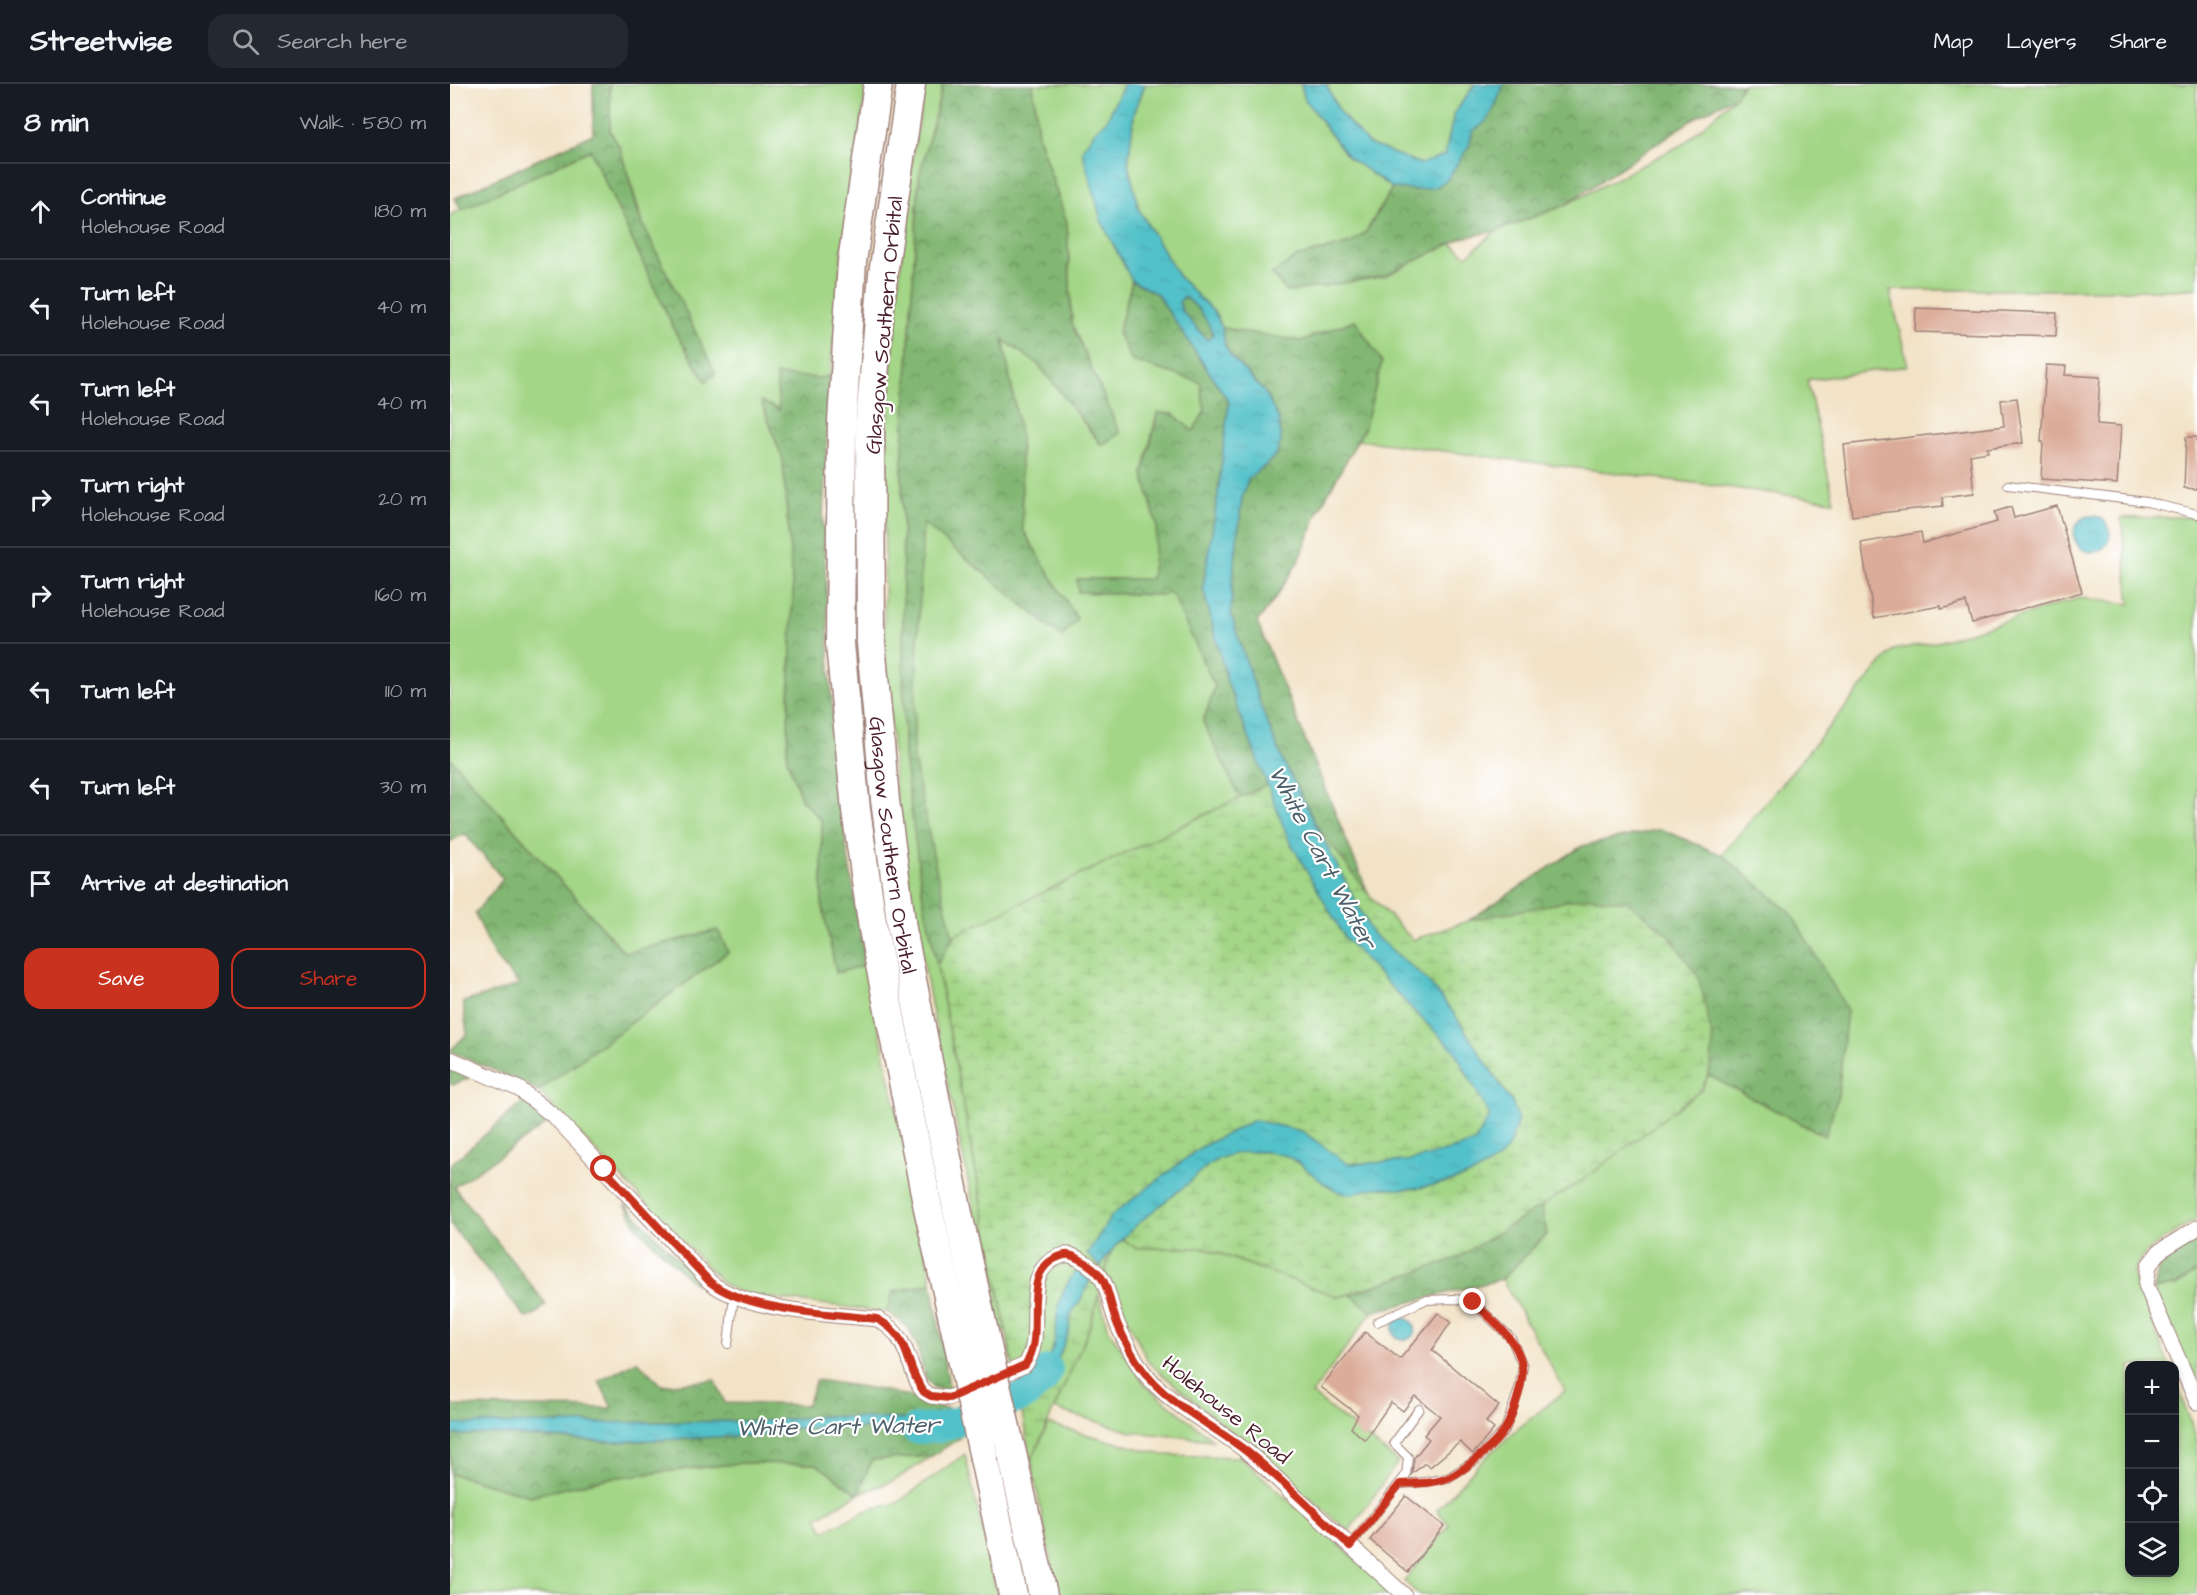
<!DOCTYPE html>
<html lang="en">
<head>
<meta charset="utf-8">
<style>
  :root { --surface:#171b24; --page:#242831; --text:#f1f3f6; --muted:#9ea1a6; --line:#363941; --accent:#c8321e }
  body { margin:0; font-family:"Architects Daughter",sans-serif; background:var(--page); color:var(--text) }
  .controls { position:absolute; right:18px; bottom:18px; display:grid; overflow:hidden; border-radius:12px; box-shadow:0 3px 9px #0003 }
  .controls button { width:54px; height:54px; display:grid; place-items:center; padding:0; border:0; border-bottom:2px solid var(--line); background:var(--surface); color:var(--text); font:30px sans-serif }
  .stop { position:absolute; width:18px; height:18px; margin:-14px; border:4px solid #c8321e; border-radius:50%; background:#fff }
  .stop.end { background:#c8321e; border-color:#fff; box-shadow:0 2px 6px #0008 }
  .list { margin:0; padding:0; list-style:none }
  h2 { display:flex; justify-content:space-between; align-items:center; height:78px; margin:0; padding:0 24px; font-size:26px }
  h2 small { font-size:20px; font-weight:400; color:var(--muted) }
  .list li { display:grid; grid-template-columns:39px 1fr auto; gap:18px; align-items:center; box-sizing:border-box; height:96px; padding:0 24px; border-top:2px solid var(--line) }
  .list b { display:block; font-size:22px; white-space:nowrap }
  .list p { margin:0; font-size:20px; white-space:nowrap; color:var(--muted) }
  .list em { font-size:20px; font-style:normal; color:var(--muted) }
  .actions { display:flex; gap:12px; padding:18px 24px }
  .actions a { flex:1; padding:14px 0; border:2px solid var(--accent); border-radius:18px; text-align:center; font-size:21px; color:var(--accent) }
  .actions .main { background:var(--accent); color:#fff }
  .icon { flex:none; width:33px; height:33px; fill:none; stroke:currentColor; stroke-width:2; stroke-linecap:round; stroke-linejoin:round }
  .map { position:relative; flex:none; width:1747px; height:1511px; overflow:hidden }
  header { display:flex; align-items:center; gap:36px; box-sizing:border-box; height:84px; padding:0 30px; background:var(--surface); border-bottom:2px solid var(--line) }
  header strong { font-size:28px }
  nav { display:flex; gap:33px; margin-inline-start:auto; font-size:21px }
  .search { width:420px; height:54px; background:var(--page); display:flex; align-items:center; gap:15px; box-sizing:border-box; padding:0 21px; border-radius:18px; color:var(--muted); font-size:22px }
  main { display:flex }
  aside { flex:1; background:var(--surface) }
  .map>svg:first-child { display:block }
  .green { fill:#a3d686; stroke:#767a58; stroke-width:1.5 }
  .forest { fill:url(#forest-crowns); stroke:#666b4f; stroke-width:1.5 }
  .wetland { fill:url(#wetland-marsh); stroke:#767a58; stroke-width:1.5 }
  .water { fill:url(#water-ripples); stroke:#4e707a; stroke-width:1.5; fill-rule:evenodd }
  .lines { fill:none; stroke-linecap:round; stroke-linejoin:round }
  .river { stroke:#53c1c9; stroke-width:30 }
  .building { fill:#dbac99 }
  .lane-casing { stroke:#9e8179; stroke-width:10 }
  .street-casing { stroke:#9e8179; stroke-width:17 }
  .highway-casing { stroke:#9e8179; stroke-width:31 }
  .lane { stroke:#fff; stroke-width:8 }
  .street { stroke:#fff; stroke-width:15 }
  .highway { stroke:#fff; stroke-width:28 }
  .highway-bridge-casing { stroke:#9e8179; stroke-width:31; stroke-linecap:butt }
  .highway-bridge { stroke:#fff; stroke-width:28 }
  .route { stroke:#c8321e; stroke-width:8 }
  .labels { text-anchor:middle; stroke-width:4.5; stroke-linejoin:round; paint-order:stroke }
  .street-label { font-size:22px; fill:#4a1f2b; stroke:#fff }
  .water-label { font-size:24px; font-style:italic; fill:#4e606a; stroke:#fff }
</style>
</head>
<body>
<header>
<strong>Streetwise</strong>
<div class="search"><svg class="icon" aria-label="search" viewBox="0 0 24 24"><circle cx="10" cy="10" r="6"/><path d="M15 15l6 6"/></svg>Search here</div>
<nav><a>Map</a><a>Layers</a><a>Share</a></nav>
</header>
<main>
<aside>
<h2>8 min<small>Walk · 580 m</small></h2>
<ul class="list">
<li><svg class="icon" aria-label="ahead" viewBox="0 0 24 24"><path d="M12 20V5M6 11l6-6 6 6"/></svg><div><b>Continue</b><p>Holehouse Road</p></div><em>180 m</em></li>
<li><svg class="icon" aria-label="left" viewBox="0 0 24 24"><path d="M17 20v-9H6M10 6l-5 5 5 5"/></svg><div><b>Turn left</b><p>Holehouse Road</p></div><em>40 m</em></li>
<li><svg class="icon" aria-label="left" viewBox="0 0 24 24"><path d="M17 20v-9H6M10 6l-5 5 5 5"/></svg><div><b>Turn left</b><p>Holehouse Road</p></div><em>40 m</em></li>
<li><svg class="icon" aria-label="right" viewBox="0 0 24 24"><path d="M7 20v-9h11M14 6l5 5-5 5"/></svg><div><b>Turn right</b><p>Holehouse Road</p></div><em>20 m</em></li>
<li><svg class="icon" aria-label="right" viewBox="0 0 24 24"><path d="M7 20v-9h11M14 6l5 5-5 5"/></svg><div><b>Turn right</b><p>Holehouse Road</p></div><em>160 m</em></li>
<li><svg class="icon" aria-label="left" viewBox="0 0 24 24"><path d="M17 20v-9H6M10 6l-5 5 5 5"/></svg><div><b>Turn left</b></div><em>110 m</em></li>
<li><svg class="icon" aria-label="left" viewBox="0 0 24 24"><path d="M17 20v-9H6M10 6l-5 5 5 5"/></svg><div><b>Turn left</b></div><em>30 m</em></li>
<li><svg class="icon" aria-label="arrive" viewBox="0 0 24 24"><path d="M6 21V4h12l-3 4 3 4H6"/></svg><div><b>Arrive at destination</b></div></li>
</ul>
<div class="actions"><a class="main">Save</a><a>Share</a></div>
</aside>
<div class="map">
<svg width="1747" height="1511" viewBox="0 0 1747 1511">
  <defs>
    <pattern id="forest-crowns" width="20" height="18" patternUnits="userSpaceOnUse" patternTransform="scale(1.5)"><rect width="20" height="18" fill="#82b773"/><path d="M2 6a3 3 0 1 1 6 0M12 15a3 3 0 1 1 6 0" fill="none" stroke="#6c945f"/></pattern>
    <pattern id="wetland-marsh" width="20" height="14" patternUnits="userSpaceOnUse" patternTransform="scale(1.5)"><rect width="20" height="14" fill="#a3d686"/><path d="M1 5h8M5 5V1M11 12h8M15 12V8" fill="none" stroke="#8eb774"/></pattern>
    <pattern id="water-ripples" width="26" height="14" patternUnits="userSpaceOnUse" patternTransform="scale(1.5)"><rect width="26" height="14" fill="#53c1c9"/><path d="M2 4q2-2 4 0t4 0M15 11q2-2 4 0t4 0" fill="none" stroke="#4aa5ad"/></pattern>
  </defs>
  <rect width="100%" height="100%" fill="#fff"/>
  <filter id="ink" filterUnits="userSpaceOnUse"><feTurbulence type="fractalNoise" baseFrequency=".0167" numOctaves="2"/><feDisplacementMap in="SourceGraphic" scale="12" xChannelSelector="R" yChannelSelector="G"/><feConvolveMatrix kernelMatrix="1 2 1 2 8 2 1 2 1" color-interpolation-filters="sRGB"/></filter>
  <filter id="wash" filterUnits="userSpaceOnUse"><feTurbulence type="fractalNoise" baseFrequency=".008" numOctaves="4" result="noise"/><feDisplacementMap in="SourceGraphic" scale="24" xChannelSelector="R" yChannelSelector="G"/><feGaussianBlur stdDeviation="1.35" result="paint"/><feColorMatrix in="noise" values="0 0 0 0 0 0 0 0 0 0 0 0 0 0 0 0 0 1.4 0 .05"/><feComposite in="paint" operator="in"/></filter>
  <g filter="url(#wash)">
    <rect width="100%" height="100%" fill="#f2e3c7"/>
    <!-- green -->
    <path class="green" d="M160,0H417L392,168L380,292L370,294L326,292L330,327L312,318L333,376L343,509L337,675L352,716L372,737V818L386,888L416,881L482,1199L443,1208L437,1228L295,1211L275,1201L88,1007L278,868L268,846L175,869L0,674V131L140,66L227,251L170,64L160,47Z
      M475,0H493L469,93L452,380L454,671L473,438L611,553L626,536L573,446L570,350L553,255L589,281L651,361L669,349L622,240L617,139L588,52L583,0H674L657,36L646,46L651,136L682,197L668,249L682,277L750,298L755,327L743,348L723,330L707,329L693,389L707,442L702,496L628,495V508L707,511L722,509L765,603L753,638L790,714L505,851L488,881L556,1245L550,1248L483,930L447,733L434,546L435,402L441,284L458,102Z
      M695,0H851L855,16L898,73L942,104L916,148L901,159L847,173L822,190L837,208L935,192L1001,159L1017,172L1046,147L1113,122L1235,59L1286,12L1292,0H1747V204L1724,206H1440L1458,282L1357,296L1384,417L908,356L915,343L905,236L851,257L772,244L765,229L729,193L689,126L678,80L684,30Z
      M876,0H1025L1004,30L995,71L971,80L919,60L890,29Z
      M1740,433L1747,436V1135C1724,1150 1691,1163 1683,1190L1719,1281L1680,1282V1488H1724L1725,1294L1747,1356V1511H969L954,1497L999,1441L987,1426L1028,1381L1065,1347L1115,1307L1052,1195L1097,1150L1091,1122L1132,1097L1252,1005L1258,991L1374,1052L1341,829L1272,771L1443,566L1491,557L1629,514L1680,520L1671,434Z
      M673,1155L686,1164H754L889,1213L900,1210L922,1228L862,1310L948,1378L899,1447L699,1279L655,1189L661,1166Z
      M1747,1187V1312L1704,1206L1727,1201Z
      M649,1209L657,1243L695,1301L763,1356L682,1348L604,1325L639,1245Z
      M598,1340L713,1371L790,1373L946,1511H608L581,1377Z
      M515,1370L547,1511H0V1389L80,1412L159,1394L292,1379L366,1380L408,1410L422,1376L482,1372L445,1396L408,1410L367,1433L374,1447L420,1425L447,1419Z"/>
    <!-- forest -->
    <path class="forest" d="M143,0H160V47L170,64L190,134L266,290L256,298L227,251L140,66L11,126L5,114L143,50Z
      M493,0H583L588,52L617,139L622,240L670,349L652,361L589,281L553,256L570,350L573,446L627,535L612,553L473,439L463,671L487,789L509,876L562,1279L487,881L472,809L454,672L452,380L469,93Z
      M1054,0H1292L1286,12L1248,32L1113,122L1046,147L1012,154L935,192L837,208L822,190L847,173L901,159L916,148L942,104L968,106L1019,62L1023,46L1038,34Z
      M682,197L707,210L779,318L767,417L753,504L777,597L838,754L816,756L790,714L753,638L765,603L722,510L707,511L628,508L627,495H701L707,442L693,389L708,329L723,330L743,347L755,327L750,298L682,277L668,249Z
      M734,213C747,220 758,237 763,251L757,256L732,227L729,218Z
      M905,236L932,278L915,343L868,428L851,473L827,512L807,538L919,811L963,856L1018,837L1132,762L1211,745L1272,771L1341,829L1397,926L1388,1012L1375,1052L1258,991L1260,985L975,894L902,811L833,677L812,626L781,531L782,501L792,414L798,395L817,380L827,369L831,357L829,336L815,309L781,271L775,262L772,244L851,257Z
      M326,291L370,294L380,292L373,432L381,608L396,760L416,881L386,889L372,818V737L352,716L337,675L343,509L333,376L311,317L329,326Z
      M0,674L175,869L268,846L278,868L88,1007L74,999L0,967L17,950L13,918L69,901L43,870L25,829L53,795L14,749L0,758Z
      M0,985L19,994L3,1001L0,1000Z
      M74,1017L98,1039L4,1103L96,1220L87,1229L76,1234L0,1140V1081Z
      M175,1120L255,1203L243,1199L187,1143Z
      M1091,1122L1097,1150L1052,1195L922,1228L900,1210L1007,1174Z
      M1747,1155V1187L1727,1201L1704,1206L1709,1182Z
      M482,1199L500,1309L483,1303L475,1293L467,1262L458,1243L437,1228L443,1208Z
      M187,1277L212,1301L265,1296L275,1319L357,1321L366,1296C400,1301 435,1305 467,1315C480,1319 490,1325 503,1325L505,1333L490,1337L378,1332L312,1337L0,1341V1322L162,1324L149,1297Z
      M508,1343L510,1354L482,1372L422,1376L408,1410L366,1380L292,1379L159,1394L80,1412L0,1389V1351L45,1350L161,1358L332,1350L341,1344H429L489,1353Z"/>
    <!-- wetland -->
    <path class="wetland" d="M831,694L919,811L963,856L1018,837L1138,813L1177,818L1218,850L1249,894L1263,957L1260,985L1252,1005L1132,1097L1007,1174L889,1213L754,1164H686L666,1150L639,1245L581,1377L487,881L505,851Z"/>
    <!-- water -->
    <path class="water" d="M674,0H695L684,30L678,80L689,126L729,193L765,229L772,244L775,262L781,272L815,309L829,336L831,357L827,369L817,380L798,395L792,414L782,501L781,531L812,626L833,677L922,849L975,894L1003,928L1063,1020L1068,1036C1065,1045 1062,1057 1057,1065C1037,1092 989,1102 958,1105C947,1106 936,1104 926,1104C917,1104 909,1110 900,1110C872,1108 855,1075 829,1070C811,1066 788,1067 771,1074C757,1079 746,1093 735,1102C704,1127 671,1149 650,1183L637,1170L662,1131L751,1063L804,1036L852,1047L898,1080L959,1077L1024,1059L1040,1032L1004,966L962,925L895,854L838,754L777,597L753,504L767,417L779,318L707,210L682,197L651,136L632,66L646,46L657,36ZM734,213C747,220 758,237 763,251L757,256L732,227L729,218Z
      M851,0H876L890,29L919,60L971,80L995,71L1004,30L1025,0H1054C1047,16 1041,40 1023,46L1019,62L997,96L986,103L968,106L942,104L898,73L855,16Z
      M1624 450a18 18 0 1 1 36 0a18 18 0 1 1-36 0Z
      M632,1180L643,1190L630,1217L621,1230L619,1247L599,1299L586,1313L570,1319L568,1307C584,1298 600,1276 604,1259C608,1245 605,1230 610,1216C614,1204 623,1190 632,1180Z
      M943 1245a11 11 0 1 1 22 0a11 11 0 1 1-22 0Z
      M377,1332L490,1337L505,1333L508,1343L489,1353L429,1344H341L333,1350L161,1358L45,1350L0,1351V1341L12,1340L312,1337Z"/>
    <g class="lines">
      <!-- river -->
      <path class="river" d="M466,1345L489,1344L574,1312L594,1295L598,1286"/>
    </g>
    <g id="blocks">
      <!-- building -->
      <path class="building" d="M1466,224L1607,229L1606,252L1465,248Z
        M1596,281L1616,282L1615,291L1650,293L1647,340L1671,342L1667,400L1591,395L1593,357H1591Z
        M1567,314L1573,359L1537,364L1538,368L1520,371L1524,409L1492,413L1493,422L1402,432L1394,361L1554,342L1551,316Z
        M1736,353H1747V405L1734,404Z
        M1607,422L1632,508L1522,539L1516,518L1491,525V522L1424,534L1411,459L1471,448L1473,459L1547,438L1544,428L1561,423L1564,434Z
        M988,1229L1001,1238L982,1266L1049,1322L1036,1338L1044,1345L1023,1370L1010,1358L980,1383L975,1379L962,1390L964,1374L979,1355L974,1351L990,1332L965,1312L953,1327L941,1318L915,1356L901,1344L908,1331L871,1303L915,1248L950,1275Z
        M956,1412L994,1442L958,1488L920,1456Z"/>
    </g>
  </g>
  <g filter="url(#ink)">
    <use href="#blocks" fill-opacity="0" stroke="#9e8179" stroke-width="1.5"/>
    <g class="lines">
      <!-- lane casing -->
      <g class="lane-casing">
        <path id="lane" d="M1558,401L1697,418L1747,430
          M927,1238L975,1216L1005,1215L1023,1218L1061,1254L1073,1282L1069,1305L1055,1346L1026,1376L998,1394L975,1398L950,1400
          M278,1260L284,1212
          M900,1462L956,1391L958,1373L944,1359L969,1325"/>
      </g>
      <!-- street casing -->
      <g class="street-casing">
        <path id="street" d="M0,975L69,1005L105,1033L260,1198C296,1227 380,1230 427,1235C457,1250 456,1275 470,1303L474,1308L481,1312L499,1314L575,1281C599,1250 565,1187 611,1172C618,1169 623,1172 629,1175C664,1193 655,1215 670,1246C676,1259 684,1274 692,1286C719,1321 762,1340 796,1367C814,1381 830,1398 846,1413C882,1445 918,1478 954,1511
          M1747,1144L1710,1167L1699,1181L1696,1201L1747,1318"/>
      </g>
      <!-- highway casing -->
      <g class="highway-casing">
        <g id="highway">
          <path d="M428,0L402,178L392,338L390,560L406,726L423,845L478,1124L515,1288"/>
          <path id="s1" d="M461,0L433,190L420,337L421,559L435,716L452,845L507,1125L541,1280"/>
          <path d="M534,1374L563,1511"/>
          <path d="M563,1374L593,1511"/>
        </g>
      </g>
      <!-- lane -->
      <use href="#lane" class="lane"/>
      <!-- street -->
      <use href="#street" class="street"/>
      <!-- highway -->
      <use href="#highway" class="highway"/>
      <!-- highway-bridge casing -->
      <g class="highway-bridge-casing">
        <path id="highway-bridge" d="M541,1280L563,1374
          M515,1288L534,1374"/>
      </g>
      <!-- highway-bridge -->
      <use href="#highway-bridge" class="highway-bridge"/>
    </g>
  </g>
  <g class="lines" filter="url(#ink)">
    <!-- route -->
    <path class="route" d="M154,1085L260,1198C296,1227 380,1230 427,1235C463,1254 453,1280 474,1308L481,1312L499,1314L575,1281C599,1250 565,1187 611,1172C618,1169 623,1172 629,1175C664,1192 655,1215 670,1246C676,1259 684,1274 692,1285C718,1321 762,1340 796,1367C832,1395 866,1430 900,1462L950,1400C965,1399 986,1400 1000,1393C1016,1385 1046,1360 1055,1345C1063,1331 1074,1298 1072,1283C1070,1257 1041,1235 1023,1218"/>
  </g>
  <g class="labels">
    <!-- street labels -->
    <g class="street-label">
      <text transform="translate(433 241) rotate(-85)" y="8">Glasgow Southern Orbital</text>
      <text dy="8" stroke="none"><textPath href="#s1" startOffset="765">Glasgow Southern Orbital</textPath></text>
      <text transform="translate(777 1325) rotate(39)" y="8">Holehouse Road</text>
    </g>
    <!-- water labels -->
    <g class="water-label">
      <text transform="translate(873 773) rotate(62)" y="8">White Cart Water</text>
      <text transform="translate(388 1342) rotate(-1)" y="8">White Cart Water</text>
    </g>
  </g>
</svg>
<div class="controls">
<button>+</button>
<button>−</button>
<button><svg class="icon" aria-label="locate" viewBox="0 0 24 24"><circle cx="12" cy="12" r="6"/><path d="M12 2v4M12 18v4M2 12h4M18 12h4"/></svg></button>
<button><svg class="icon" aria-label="layers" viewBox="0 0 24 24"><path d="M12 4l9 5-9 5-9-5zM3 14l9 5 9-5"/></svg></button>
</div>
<div class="stop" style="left:154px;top:1085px"></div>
<div class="stop end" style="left:1023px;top:1218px"></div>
</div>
</main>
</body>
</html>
